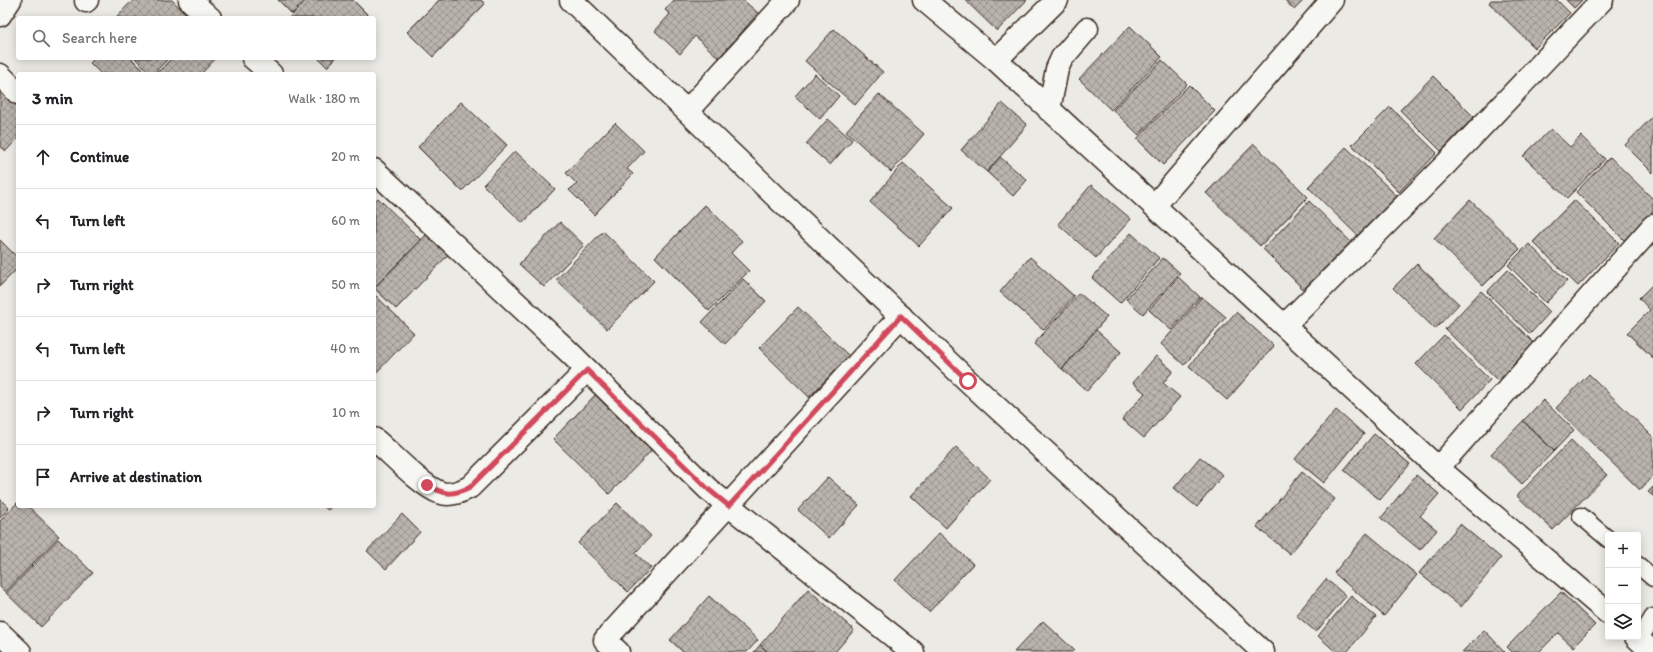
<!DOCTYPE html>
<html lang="en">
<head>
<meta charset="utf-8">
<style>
  :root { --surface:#fff; --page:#f2f2f2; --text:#202124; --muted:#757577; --line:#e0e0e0 }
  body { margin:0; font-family:Itim,sans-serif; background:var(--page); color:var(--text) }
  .controls { position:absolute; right:12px; bottom:12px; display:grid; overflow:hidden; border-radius:4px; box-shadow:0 2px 10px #0003 }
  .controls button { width:36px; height:36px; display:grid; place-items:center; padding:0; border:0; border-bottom:1px solid var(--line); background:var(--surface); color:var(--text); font:20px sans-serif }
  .stop { position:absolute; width:12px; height:12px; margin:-9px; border:3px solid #d1495b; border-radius:50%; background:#fff }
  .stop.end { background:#d1495b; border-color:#fff; box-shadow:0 1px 4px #0008 }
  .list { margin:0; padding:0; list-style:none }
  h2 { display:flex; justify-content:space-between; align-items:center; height:52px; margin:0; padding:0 16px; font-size:17px }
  h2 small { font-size:13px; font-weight:400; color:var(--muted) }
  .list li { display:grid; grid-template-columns:26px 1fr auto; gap:12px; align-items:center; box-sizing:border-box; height:64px; padding:0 16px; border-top:1px solid var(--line) }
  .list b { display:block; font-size:15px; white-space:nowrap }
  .list em { font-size:13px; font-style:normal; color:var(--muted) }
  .icon { flex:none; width:22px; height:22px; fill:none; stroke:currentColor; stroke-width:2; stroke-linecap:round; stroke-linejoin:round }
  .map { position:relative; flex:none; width:1653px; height:652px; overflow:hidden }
  .search { position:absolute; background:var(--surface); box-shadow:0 2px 10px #0003; left:16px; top:16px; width:360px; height:44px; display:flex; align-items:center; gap:10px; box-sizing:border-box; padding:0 14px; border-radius:4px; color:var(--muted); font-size:15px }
  .panel { position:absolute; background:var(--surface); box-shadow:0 2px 10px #0003; left:16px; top:72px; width:360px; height:436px; border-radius:4px }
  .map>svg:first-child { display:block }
  .building { fill:url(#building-cross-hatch); stroke:#3b2a1e }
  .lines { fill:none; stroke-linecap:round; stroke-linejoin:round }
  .service-casing { stroke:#3b2a1e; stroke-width:19 }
  .minor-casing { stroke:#3b2a1e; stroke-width:25 }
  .tertiary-casing { stroke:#3b2a1e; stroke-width:25 }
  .service { stroke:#f6f6f2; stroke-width:16 }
  .minor { stroke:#f6f6f2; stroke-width:22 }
  .tertiary { stroke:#f6f6f2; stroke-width:22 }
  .route { stroke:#d1495b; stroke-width:5 }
</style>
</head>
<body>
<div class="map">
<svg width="1653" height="652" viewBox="0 0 1653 652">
  <defs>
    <pattern id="building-cross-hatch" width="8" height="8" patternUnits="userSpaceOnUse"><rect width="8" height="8" fill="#bab4ae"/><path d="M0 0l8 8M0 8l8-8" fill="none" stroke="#98938d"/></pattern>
  </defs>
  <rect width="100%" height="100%" fill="#ebeae5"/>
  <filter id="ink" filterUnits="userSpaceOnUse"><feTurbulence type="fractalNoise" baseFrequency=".025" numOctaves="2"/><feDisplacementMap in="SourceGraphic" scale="8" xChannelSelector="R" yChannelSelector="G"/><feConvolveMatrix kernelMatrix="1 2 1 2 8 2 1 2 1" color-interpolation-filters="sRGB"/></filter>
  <g filter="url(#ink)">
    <!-- building -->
    <path class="building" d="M133,0H172L190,18H115Z
      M278,0H306L292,14Z
      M306,0H353L371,18H289Z
      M439,0H481L485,4L433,57L407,32Z
      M674,0H743L758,13L719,58L695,36L680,54L655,31L670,14L665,10Z
      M965,0H1027L997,31Z
      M1285,0H1304L1294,10Z
      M1491,0H1557L1570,13L1535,48L1489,3Z
      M1566,0H1582L1574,8Z
      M1130,26L1162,57L1111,110L1079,79Z
      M834,29L883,72L855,105L805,61Z
      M95,58H131L147,74H101L90,63Z
      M135,58H169L153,74H151Z
      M172,58H216L201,74H156Z
      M318,58H336L327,67Z
      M1162,60L1187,84L1139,135L1113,110Z
      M815,74L839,96L820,119L795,96Z
      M1433,76L1474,117L1441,151L1400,110Z
      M1189,85L1215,111L1163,165L1137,139Z
      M0,89L18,107V138L6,151L0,146Z
      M879,94L924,134L891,172L846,131Z
      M461,102L507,145L462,191L418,147Z
      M1002,103L1027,125L987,172L961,150Z
      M1390,107L1437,153L1399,192L1352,145Z
      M1653,116V173L1625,145Z
      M828,119L852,140L830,165L806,144Z
      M615,123L644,151L627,169L633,174L594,215L569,190L577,184L566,173Z
      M1551,129L1570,147L1581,136L1605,159L1567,198L1523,156Z
      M1254,144L1308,197L1260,246L1206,193Z
      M1346,147L1398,197L1359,237L1308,187Z
      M515,151L555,189L523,223L483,185Z
      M1000,157L1027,180L1013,196L987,172Z
      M1610,157L1653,199V212L1625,241L1576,192Z
      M903,163L953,208L919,246L870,202Z
      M1091,185L1131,219L1096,258L1058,224Z
      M378,198L421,240L374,288V202Z
      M1470,200L1520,249L1483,286L1434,238Z
      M1574,200L1619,243L1578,286L1533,242Z
      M1309,201L1352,243L1305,291L1263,249Z
      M705,205L742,241L731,253L749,271L709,311L655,257Z
      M560,222L584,245L544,287L519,264Z
      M603,231L654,281L607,329L556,280Z
      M428,233L449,254L396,309L374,288Z
      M1131,233L1159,258L1120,303L1092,278Z
      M0,240L18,258V268L0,286Z
      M1529,244L1567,281L1546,303L1508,265Z
      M1030,257L1074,296L1044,330L1000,292Z
      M1163,258L1180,273L1143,314L1126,299Z
      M1417,264L1459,304L1435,329L1393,288Z
      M1508,270L1550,312L1530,334L1487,292Z
      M1178,277L1200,297L1171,330L1149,310Z
      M743,279L766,301L725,344L702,322Z
      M1653,284V358L1627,333L1650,310L1639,298Z
      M1481,291L1534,343L1498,381L1445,329Z
      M1079,293L1107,317L1062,369L1034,344Z
      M374,294L414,333L374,375Z
      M1202,297L1226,317L1184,365L1161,344Z
      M798,307L849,356L809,397L759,348Z
      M1236,312L1274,346L1227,400L1189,366Z
      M1096,330L1121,352L1087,391L1062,369Z
      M1444,335L1490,380L1462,409L1416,364Z
      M1156,356L1173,371L1163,383L1180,397L1144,438L1122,419L1145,393L1133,383Z
      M1589,374L1653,437V476L1640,490L1556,408Z
      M597,393L654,448L609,494L553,439Z
      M1543,400L1574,430L1554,451L1523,421Z
      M1336,410L1364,434L1324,483L1295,459Z
      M1523,421L1554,451L1522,484L1491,454Z
      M1374,434L1410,464L1380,500L1344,470Z
      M1571,440L1607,475L1553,530L1517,496Z
      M956,447L990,479L946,528L911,496Z
      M1200,457L1223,475L1197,507L1174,488Z
      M1302,472L1335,499L1290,554L1257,527Z
      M1416,475L1439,494L1420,516L1437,530L1420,550L1381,518Z
      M828,477L859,505L829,538L798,510Z
      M1653,487V496L1648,492Z
      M0,499L9,508L0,518Z
      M18,502V506H28L59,536L5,592L0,587V521Z
      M617,503L651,536L635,553L651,568L628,592L578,543Z
      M323,506H332L328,510Z
      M402,514L420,532L386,569L367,551Z
      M1460,524L1501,558L1461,607L1419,573Z
      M939,533L973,564L929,612L895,580Z
      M1367,533L1417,575L1384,616L1334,573Z
      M58,539L93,573L41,627L6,593Z
      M1326,579L1346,596L1316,632L1296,615Z
      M808,589L854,630L835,652H768L760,645Z
      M1561,592L1595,625L1573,647L1558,633L1539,652H1512L1507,647Z
      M709,596L758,640L747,652H683L670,640Z
      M1351,596L1376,617L1347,652H1336L1318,636Z
      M1043,621L1074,650L1072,652H1014Z
      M1484,630L1505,652H1462Z
      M760,645L768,652H754Z"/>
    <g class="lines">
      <!-- service casing -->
      <g class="service-casing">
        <path id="service" d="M1581,516L1608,539
          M1638,565L1653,578
          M1639,640L1653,617"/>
      </g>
      <!-- minor casing -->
      <g class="minor-casing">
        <path id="minor" d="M190,0L210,18
          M924,0L996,60L1438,468L1608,613
          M86,1L87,0
          M0,15L10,0
          M253,58L271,74
          M996,60L1057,0
          M0,75L18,93
          M1049,110L1057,69L1062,58L1087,29
          M687,111L788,0
          M374,170L569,352L708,489L913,652
          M1154,206L1332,0
          M1284,326L1445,165L1602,0
          M374,439C391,453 421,486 441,493C451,496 462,491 470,487L587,370
          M1438,468L1653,226
          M0,633L20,652
          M1636,637L1652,652
          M618,652L605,640L901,316"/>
      </g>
      <!-- tertiary casing -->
      <g class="tertiary-casing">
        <path id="tertiary" d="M571,0L968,381L1263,652"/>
      </g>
      <!-- service -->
      <use href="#service" class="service"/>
      <!-- minor -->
      <use href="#minor" class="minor"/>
      <!-- tertiary -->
      <use href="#tertiary" class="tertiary"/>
    </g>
  </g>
  <g class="lines" filter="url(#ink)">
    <!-- route -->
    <path class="route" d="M427,485C445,495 452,496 470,487L587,370L708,489L729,506L901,316L968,381"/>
  </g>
</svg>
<div class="controls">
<button>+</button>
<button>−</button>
<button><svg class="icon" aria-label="layers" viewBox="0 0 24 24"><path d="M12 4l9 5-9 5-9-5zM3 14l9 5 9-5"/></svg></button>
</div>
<div class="stop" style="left:968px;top:381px"></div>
<div class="stop end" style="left:427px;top:485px"></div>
<div class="search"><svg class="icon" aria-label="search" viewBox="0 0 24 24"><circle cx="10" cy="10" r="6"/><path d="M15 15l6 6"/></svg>Search here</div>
<section class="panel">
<h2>3 min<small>Walk · 180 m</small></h2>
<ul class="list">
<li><svg class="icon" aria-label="ahead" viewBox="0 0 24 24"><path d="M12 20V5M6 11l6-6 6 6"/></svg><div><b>Continue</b></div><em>20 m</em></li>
<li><svg class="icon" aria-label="left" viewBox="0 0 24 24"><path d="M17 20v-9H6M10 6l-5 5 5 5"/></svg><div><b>Turn left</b></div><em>60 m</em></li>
<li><svg class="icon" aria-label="right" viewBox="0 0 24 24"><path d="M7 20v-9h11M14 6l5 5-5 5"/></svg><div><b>Turn right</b></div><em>50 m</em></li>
<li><svg class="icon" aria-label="left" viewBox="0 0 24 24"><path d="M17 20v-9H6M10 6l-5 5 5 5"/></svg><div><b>Turn left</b></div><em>40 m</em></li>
<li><svg class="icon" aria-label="right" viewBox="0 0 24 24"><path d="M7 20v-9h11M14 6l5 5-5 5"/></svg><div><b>Turn right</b></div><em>10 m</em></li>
<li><svg class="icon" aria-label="arrive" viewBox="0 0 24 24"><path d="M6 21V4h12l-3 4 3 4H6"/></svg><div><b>Arrive at destination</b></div></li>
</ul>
</section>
</div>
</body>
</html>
